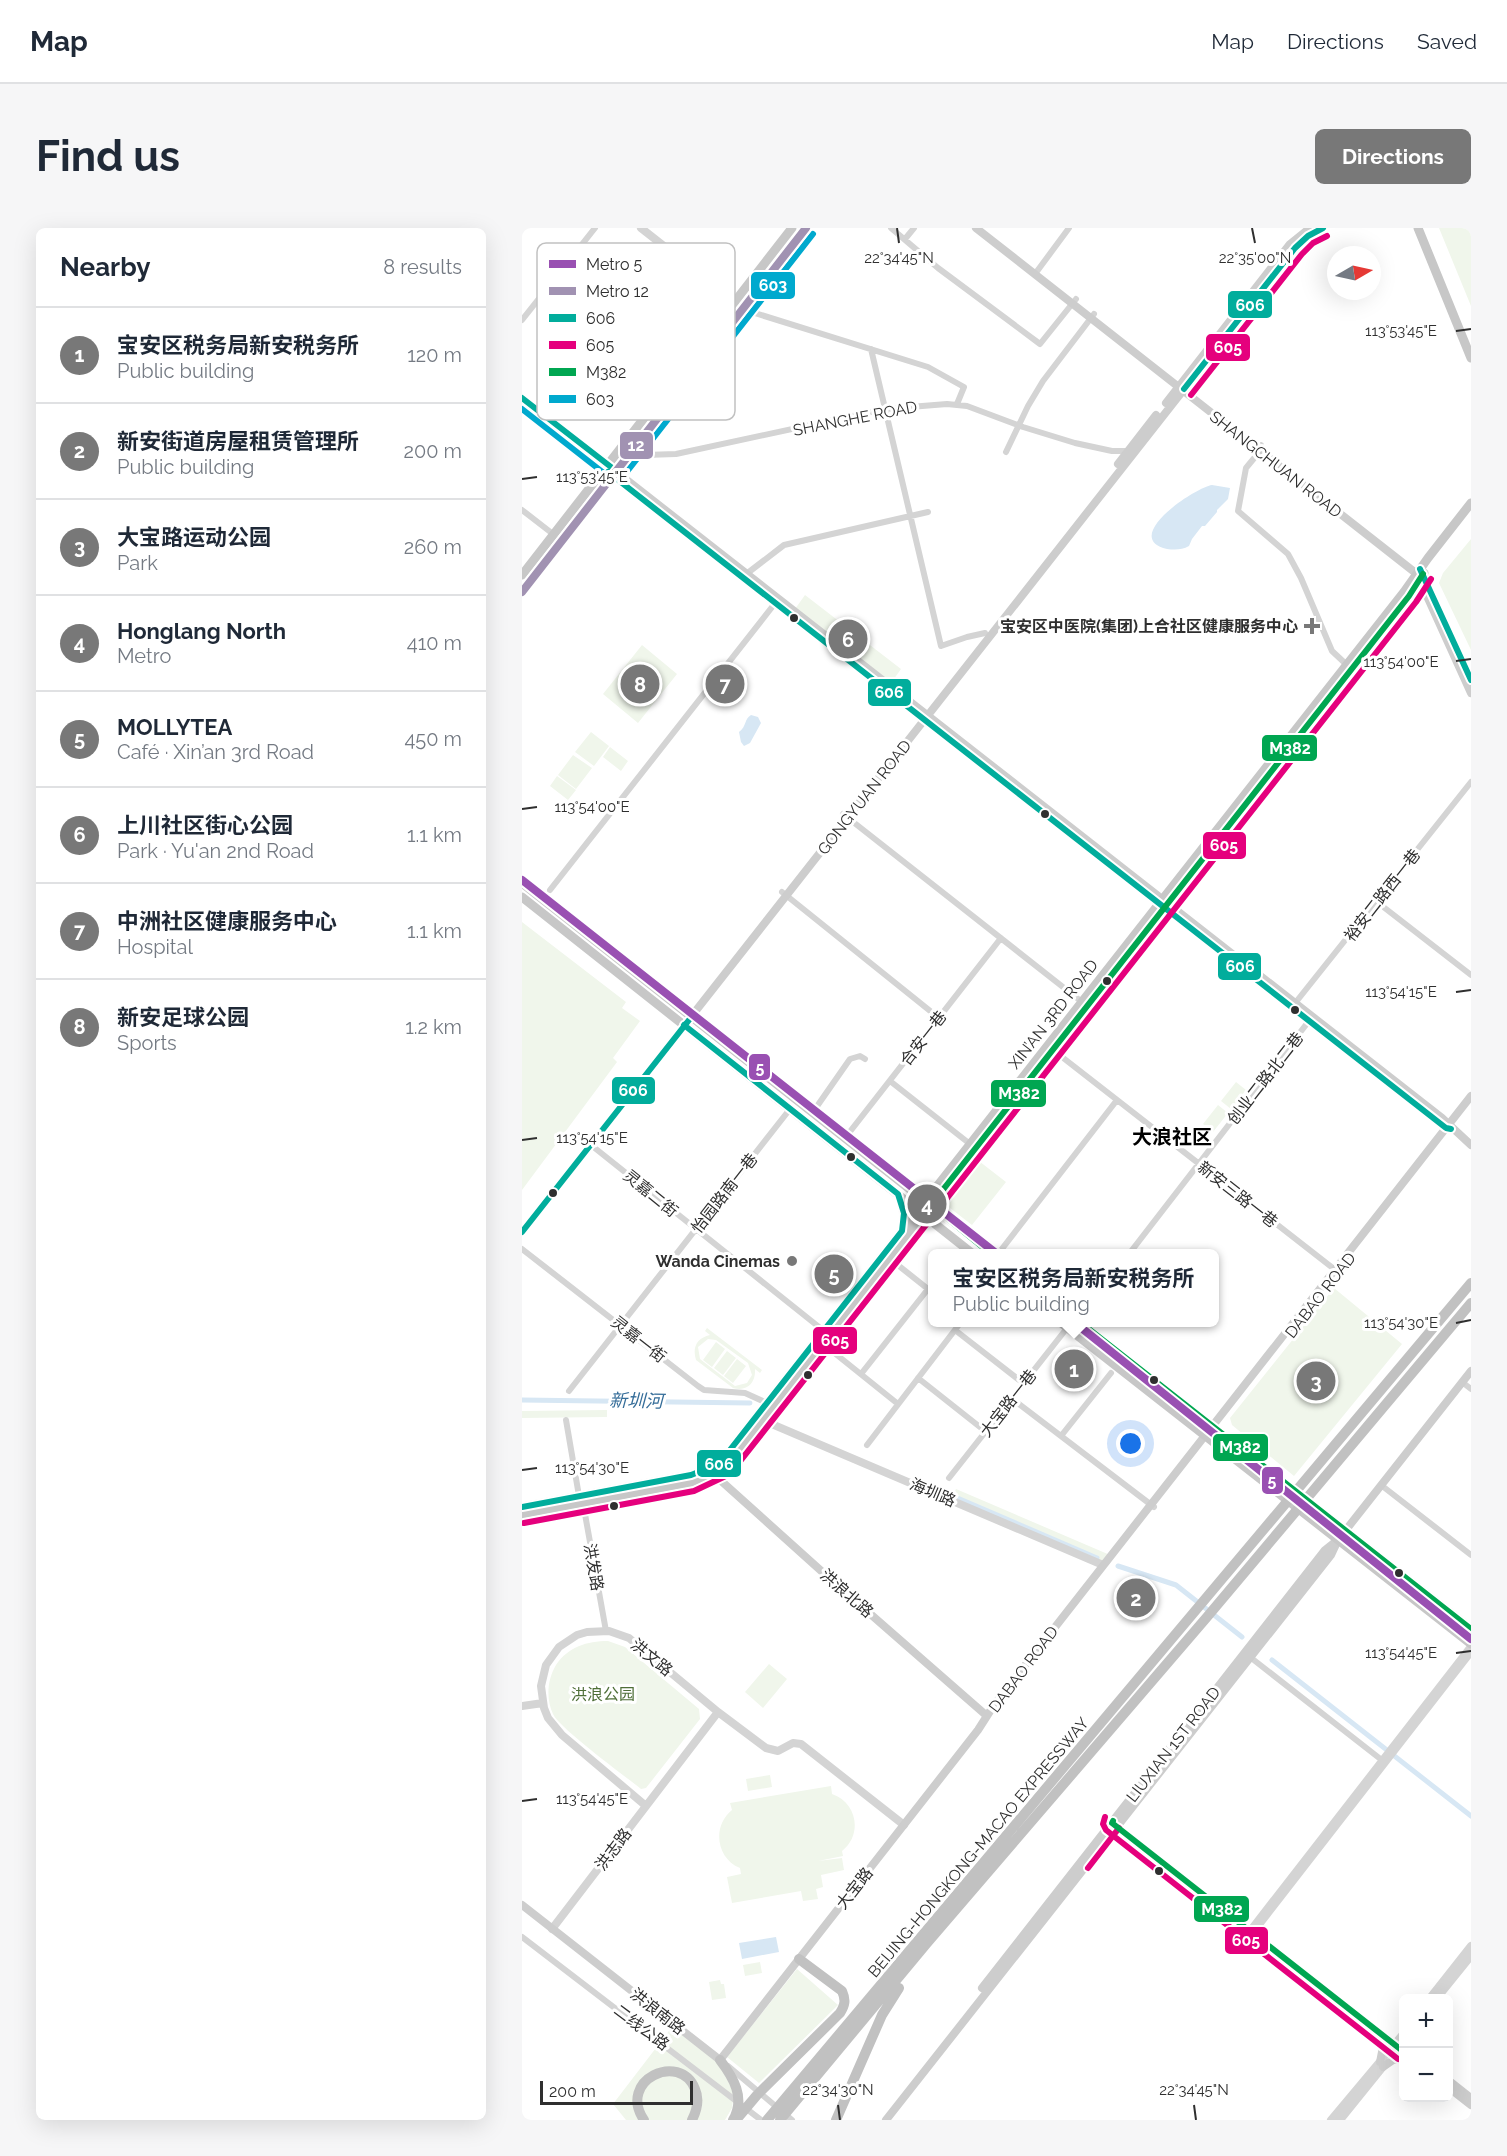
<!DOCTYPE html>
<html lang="en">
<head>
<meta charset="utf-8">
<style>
  :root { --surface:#fff; --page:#f6f6f7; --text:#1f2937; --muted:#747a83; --line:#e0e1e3; --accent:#787878 }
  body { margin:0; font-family:Raleway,"Noto Sans SC",sans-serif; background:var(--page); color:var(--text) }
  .controls { position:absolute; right:18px; bottom:18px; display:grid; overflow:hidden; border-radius:9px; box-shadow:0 6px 24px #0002 }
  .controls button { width:54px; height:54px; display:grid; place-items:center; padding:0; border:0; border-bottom:2px solid var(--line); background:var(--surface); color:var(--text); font:30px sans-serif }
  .compass { position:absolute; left:805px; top:18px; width:54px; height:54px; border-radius:50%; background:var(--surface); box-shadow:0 6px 24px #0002; rotate:81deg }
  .scale { position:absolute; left:18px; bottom:15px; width:153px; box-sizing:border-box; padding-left:6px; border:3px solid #2f2f2f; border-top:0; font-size:16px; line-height:21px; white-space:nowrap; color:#2f2f2f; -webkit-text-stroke:4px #fff; paint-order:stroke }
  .you { position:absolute; left:609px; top:1216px; width:21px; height:21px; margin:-15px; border:4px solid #fff; border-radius:50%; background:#1a73e8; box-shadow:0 0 0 9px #1a73e833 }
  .badge { display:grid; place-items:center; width:39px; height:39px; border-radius:50%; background:var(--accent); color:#fff; font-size:20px; font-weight:700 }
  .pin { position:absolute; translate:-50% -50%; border:3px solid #fff; box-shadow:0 2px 6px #0006 }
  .popup { position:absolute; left:406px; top:1021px; width:291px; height:78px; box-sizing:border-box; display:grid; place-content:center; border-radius:9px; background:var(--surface); filter:drop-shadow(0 2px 4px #0005); font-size:20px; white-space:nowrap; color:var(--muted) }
  .popup b { font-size:22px; color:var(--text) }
  .popup::after { content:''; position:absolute; left:50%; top:100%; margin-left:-12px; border:12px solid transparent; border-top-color:var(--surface) }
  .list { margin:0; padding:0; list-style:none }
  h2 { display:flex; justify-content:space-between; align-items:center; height:78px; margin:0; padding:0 24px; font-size:26px }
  h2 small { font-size:20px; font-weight:400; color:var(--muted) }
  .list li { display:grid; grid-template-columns:39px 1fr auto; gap:18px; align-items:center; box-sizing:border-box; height:96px; padding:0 24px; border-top:2px solid var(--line) }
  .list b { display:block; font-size:22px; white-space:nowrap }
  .list p { margin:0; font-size:20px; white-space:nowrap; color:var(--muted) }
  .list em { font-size:20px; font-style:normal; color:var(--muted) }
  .map { position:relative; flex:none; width:949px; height:1892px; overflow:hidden; border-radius:9px }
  header { display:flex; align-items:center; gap:36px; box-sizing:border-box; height:84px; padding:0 30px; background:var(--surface); border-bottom:2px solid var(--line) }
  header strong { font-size:28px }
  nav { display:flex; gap:33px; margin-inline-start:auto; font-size:21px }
  .intro { display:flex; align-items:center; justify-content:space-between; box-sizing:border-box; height:144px; padding:0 36px }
  h1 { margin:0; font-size:42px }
  .button { padding:15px 27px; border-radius:9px; background:var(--accent); color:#fff; font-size:21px; font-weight:700 }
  main { display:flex; gap:36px; padding:0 36px }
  aside { flex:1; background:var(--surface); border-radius:9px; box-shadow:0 6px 24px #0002 }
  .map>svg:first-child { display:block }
  .green { fill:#f0f6eb; fill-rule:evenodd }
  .water { fill:#d7e7f4 }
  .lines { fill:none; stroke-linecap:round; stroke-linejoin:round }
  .canal { stroke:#d7e7f4; stroke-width:5 }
  .minor { stroke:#d4d4d4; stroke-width:6 }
  .tertiary { stroke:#d4d4d4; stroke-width:8 }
  .secondary { stroke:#cdcdcd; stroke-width:8 }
  .primary { stroke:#c7c7c7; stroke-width:9 }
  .motorway { stroke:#c1c1c1; stroke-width:10 }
  .bus-1-casing { stroke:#fff; stroke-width:10 }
  .bus-2-casing { stroke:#fff; stroke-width:10 }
  .bus-3-casing { stroke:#fff; stroke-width:10 }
  .bus-4-casing { stroke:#fff; stroke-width:10 }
  .bus-1 { stroke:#01ad9c; stroke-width:6 }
  .bus-2 { stroke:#e5007d; stroke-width:6 }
  .bus-3 { stroke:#00a651; stroke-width:6 }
  .bus-4 { stroke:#00a9ce; stroke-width:6 }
  .metro-1-casing { stroke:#fff; stroke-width:12 }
  .metro-2-casing { stroke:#fff; stroke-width:12 }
  .metro-1 { stroke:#9950b2; stroke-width:8 }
  .metro-2 { stroke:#a192b2; stroke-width:8 }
  .ticks { fill:none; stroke:#2f2f2f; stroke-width:2 }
  .bus-dot { fill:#2f2f2f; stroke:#fff; stroke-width:2 }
  .poi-dot { fill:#787878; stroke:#fff; stroke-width:2 }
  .labels { text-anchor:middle; stroke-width:6; stroke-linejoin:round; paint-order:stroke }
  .street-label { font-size:16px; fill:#2f2f2f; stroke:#fff }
  .poi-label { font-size:16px; font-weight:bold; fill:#2f2f2f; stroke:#fff; text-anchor:end }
  .park-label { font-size:16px; fill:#4f6f38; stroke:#fff }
  .water-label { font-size:18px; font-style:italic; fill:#356d99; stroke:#fff }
  .quarter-label { font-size:20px; font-weight:bold; fill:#000; stroke:#fff }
  .key { fill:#fff; stroke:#c1c1c1; stroke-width:1.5 }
  .key-label { font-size:16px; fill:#2f2f2f }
  .ticks-label { font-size:15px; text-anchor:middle; fill:#2f2f2f; stroke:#fff; stroke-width:6; stroke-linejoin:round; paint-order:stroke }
  .line-badge { stroke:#fff; stroke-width:2 }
  .badge-label { font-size:16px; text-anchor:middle; font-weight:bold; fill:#fff }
</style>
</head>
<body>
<header>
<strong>Map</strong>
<nav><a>Map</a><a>Directions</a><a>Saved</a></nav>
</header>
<div class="intro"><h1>Find us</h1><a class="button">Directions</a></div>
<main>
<aside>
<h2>Nearby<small>8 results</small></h2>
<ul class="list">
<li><span class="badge">1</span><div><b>宝安区税务局新安税务所</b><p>Public building</p></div><em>120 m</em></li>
<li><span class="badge">2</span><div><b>新安街道房屋租赁管理所</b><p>Public building</p></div><em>200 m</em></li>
<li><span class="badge">3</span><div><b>大宝路运动公园</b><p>Park</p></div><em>260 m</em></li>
<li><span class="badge">4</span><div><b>Honglang North</b><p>Metro</p></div><em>410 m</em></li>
<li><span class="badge">5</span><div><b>MOLLYTEA</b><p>Café · Xin’an 3rd Road</p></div><em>450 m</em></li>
<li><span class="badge">6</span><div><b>上川社区街心公园</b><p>Park · Yu'an 2nd Road</p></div><em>1.1 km</em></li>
<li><span class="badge">7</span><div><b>中洲社区健康服务中心</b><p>Hospital</p></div><em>1.1 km</em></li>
<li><span class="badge">8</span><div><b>新安足球公园</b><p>Sports</p></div><em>1.2 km</em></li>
</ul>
</aside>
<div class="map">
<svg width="949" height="1892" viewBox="0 0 949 1892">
  <rect width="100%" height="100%" fill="#fff"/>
  <!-- green -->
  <path class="green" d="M917,0H949V78Z
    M949,311V422L917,355L921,345Z
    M283,367L379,441L369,455L273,381Z
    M120,417L155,446L116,495L81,466Z
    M69,504L87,518L72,538L53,524Z
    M88,519L106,533L99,543L81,529Z
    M51,527L70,540L54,561L36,547Z
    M35,548L54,562L46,572L28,558Z
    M0,694L104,774L100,780L118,793L91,830L95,834L0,962Z
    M714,854L724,862L709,881L699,873Z
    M696,877L706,885L691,904L681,896Z
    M453,930L484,954L450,997L419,973Z
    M812,1060L880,1116L772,1248L710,1197L708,1190Z
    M185,1100L240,1142L238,1145L233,1141C234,1155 225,1164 211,1160L174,1132C170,1119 175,1110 188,1107L183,1103ZM186,1111L194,1112L226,1135L230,1147L225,1155L213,1158L178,1131L176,1119Z
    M194,1114L203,1121L190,1139L181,1132Z
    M205,1123L214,1130L201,1147L192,1140Z
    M215,1131L224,1138L211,1155L202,1148Z
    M85,1182V1189L0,1190V1183Z
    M434,1261L588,1327L581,1337L428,1274Z
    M86,1413L103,1419L177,1481L178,1491L124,1560L119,1561C103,1548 37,1500 31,1486C24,1471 25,1452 34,1437C46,1419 65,1413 86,1413Z
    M247,1436L265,1451L241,1480L223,1464Z
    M248,1547L250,1559L226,1563L224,1551Z
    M309,1558L310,1566C335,1574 341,1607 320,1623L321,1628L296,1633L320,1630L322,1642L299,1647L301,1659L294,1661L296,1671L281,1673L279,1663L210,1675L205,1649L219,1646L218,1640C194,1630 190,1598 210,1582L208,1575Z
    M238,1734L240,1745L223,1748L221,1737Z
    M275,1741L316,1777L237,1855L205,1829Z
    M198,1752L199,1756H202L204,1770L190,1772L187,1754Z
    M150,1799L197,1834L212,1865L210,1880L203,1892H104L91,1876Z"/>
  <!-- water -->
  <path class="water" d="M690,257L708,260L706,271L695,282V284L683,298H680L670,311L667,318C660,322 653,322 645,321C598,310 672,260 690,257Z
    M229,487L236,489L239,495L228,515L222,518L219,514L217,504C225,498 222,491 229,487Z
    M254,1709L257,1724L220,1731L217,1715Z"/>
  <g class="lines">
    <!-- canal -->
    <path class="canal" d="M0,1172L228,1175
      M426,1266L575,1330
      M596,1338L654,1357L720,1409
      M750,1432L949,1588"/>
    <!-- minor -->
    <path class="minor" d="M369,0L416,40L518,116L554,71
      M383,11L392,0
      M513,46L547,0
      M220,81L406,139L442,159L435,176
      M0,92L73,0
      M349,121L419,418L445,409L463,405
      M739,217L738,223L724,240L716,283L766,326L779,350L810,423L825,437
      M108,224L123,227L154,226L363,181L425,176L445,178L501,199L553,215L590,223H606
      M484,224L506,178L521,153L572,86
      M0,282L31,306
      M223,347L262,317L406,284
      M321,586L560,774
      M28,662L254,374
      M260,664L417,790
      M855,674L949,747
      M770,779L949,554
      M531,822L816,1044
      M368,853L448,916
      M291,884L328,831L338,828L343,831
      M323,910L479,710
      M69,917L302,1103
      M0,1021L176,1158L182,1162L223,1165L245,1175
      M476,1026L595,872
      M607,1026L790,789
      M367,1030L411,1065
      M433,1102L501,1155
      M300,1115L376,1176
      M339,1146L406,1061
      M396,1150L463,1203
      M940,1154L949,1161
      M47,1163L268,881
      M489,1170L632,1279
      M44,1192L57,1268
      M539,1208L589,1145
      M345,1217L439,1094
      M427,1250L545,1100
      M859,1257L949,1327
      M61,1275L84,1403
      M728,1429L861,1533
      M729,1704L730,1699L949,1417
      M729,1704L734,1702L949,1425
      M0,1709L239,1892
      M206,1838L270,1892"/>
    <!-- tertiary -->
    <path class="tertiary" d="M119,0L213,74
      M240,1192L581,1337
      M0,1478L21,1475
      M124,1578L40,1507L26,1490L22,1480L19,1458L24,1437L37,1419L55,1407L65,1404L87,1403L107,1410L196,1484L244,1520L256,1523L271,1515L279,1516L382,1597
      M30,1701L196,1484
      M908,1770L949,1718
      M915,1770L949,1728
      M809,1892L882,1805
      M818,1892L864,1835"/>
    <!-- secondary -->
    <path class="secondary" d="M454,0L895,346L949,465
      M0,170L920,890L949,917
      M644,175L768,16L788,0
      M64,227L87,244
      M596,236L634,187
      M0,1004L773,20L786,8L801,0
      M187,1242L306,1349L465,1488
      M591,1596L882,1824
      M0,1677L198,1832L456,1502L472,1477L949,868
      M460,1760L803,1322L813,1314
      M858,1807L861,1819L858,1834
      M861,1839L871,1832L882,1830
      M926,1852L949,1870
      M926,1859L949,1877
      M364,1892L809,1327L816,1312L949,1143"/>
    <!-- primary -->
    <path class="primary" d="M896,0L949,130
      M0,347L270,0
      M0,363L284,0
      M0,655L470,1026
      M0,669L451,1026
      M377,968L382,985L381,1001
      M538,1094L949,1416
      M557,1094L949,1401
      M0,1279L169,1247L197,1236L882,364L906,330L949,275
      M0,1286L170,1254L202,1240L887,368L902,345"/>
    <!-- motorway -->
    <path class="motorway" d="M198,1832C211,1849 224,1870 211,1892
      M122,1892C95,1852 158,1823 173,1861C178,1872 175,1882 170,1892
      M214,1892L235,1867L318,1785C323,1777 324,1772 320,1763L277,1731
      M245,1892L949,1055
      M258,1892L405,1715L685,1389L949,1075
      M314,1892L360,1787L377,1760"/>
    <!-- bus-1 casing -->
    <g class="bus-1-casing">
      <path id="bus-1" d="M662,161L773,20L786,8L801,0
        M0,170L89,239
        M86,244L924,900L929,901
        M898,341L949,452
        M0,363L93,244
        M0,1004L167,792
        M0,1279L169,1247L197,1236L380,1003L382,985L376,966L162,797"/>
    </g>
    <!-- bus-2 casing -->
    <g class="bus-2-casing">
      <path id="bus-2" d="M669,167L780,26L791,15L805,8
        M2,1295L172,1263L208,1246L894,374L909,351
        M583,1589L581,1596L584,1602L876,1831
        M566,1640L597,1600"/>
    </g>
    <!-- bus-3 casing -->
    <g class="bus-3-casing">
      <path id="bus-3" d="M469,1026L409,977L887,368L901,346
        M558,1094L949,1401
        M591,1593L590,1595L882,1824"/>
    </g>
    <!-- bus-4 casing -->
    <g class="bus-4-casing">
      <path id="bus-4" d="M0,181L83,246
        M100,250L291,6"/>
    </g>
    <!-- bus-1 -->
    <use href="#bus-1" class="bus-1"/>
    <!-- bus-2 -->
    <use href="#bus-2" class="bus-2"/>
    <!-- bus-3 -->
    <use href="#bus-3" class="bus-3"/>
    <!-- bus-4 -->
    <use href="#bus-4" class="bus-4"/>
    <!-- metro-1 casing -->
    <g class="metro-1-casing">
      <path id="metro-1" d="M0,652L475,1026
        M552,1094L949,1411"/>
    </g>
    <!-- metro-2 casing -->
    <g class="metro-2-casing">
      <path id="metro-2" d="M0,364L284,0"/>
    </g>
    <!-- metro-1 -->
    <use href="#metro-1" class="metro-1"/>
    <!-- metro-2 -->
    <use href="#metro-2" class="metro-2"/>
  </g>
  <!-- ticks -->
  <path class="ticks" d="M375,0L377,15M730,0L733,15M934,103L949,101M0,251L15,249M934,433L949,431M0,581L15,579M934,764L949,762M0,912L15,910M934,1095L949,1092M0,1242L15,1240M934,1425L949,1423M0,1573L15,1571M316,1877L318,1892M672,1877L674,1892"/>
  <!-- markers -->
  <g class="bus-dot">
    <circle cx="272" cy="390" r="5"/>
    <circle cx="523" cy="586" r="5"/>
    <circle cx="585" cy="753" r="5"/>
    <circle cx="773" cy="782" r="5"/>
    <circle cx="329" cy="929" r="5"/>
    <circle cx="31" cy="965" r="5"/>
    <circle cx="286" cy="1147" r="5"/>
    <circle cx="632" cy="1152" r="5"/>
    <circle cx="92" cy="1278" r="5"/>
    <circle cx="877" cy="1345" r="5"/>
    <circle cx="637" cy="1643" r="5"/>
  </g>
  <g class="poi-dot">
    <path d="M787 389h6v6h6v6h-6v6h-6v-6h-6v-6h6z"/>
    <circle cx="270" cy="1033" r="6"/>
  </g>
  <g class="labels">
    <!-- street labels -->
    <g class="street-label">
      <text transform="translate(333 190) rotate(-11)" y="6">SHANGHE ROAD</text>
      <text transform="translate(754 236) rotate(38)" y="6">SHANGCHUAN ROAD</text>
      <text transform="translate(342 569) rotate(-52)" y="6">GONGYUAN ROAD</text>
      <text transform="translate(860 667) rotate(-52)" y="6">裕安二路西一巷</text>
      <text transform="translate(531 786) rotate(-52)" y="6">XIN’AN 3RD ROAD</text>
      <text transform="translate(401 810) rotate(-52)" y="6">合安一巷</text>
      <text transform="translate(743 850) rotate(-52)" y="6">创业二路北二巷</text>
      <text transform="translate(129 965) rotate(39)" y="6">灵嘉二街</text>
      <text transform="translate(202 965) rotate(-52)" y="6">怡园路南一巷</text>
      <text transform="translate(716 966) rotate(38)" y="6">新安三路一巷</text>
      <text transform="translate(798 1067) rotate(-52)" y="6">DABAO ROAD</text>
      <text transform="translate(117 1111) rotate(38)" y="6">灵嘉一街</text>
      <text transform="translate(486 1175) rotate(-52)" y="6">大宝路一巷</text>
      <text transform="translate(411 1264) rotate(23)" y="6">海圳路</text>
      <text transform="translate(72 1339) rotate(80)" y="6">洪发路</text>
      <text transform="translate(325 1365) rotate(41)" y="6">洪浪北路</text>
      <text transform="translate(130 1429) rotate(39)" y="6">洪文路</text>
      <text transform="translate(501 1441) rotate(-53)" y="6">DABAO ROAD</text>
      <text transform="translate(651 1516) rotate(-52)" y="6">LIUXIAN 1ST ROAD</text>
      <text transform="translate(456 1619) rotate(-50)" y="6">BEIJING-HONGKONG-MACAO EXPRESSWAY</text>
      <text transform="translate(91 1621) rotate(-53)" y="6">洪志路</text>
      <text transform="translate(332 1660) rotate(-52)" y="6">大宝路</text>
      <text transform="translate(136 1783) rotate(38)" y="6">洪浪南路</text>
      <text transform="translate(120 1799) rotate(37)" y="6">二线公路</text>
    </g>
    <!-- poi labels -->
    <g class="poi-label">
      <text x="776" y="404">宝安区中医院(集团)上合社区健康服务中心</text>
      <text x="258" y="1039">Wanda Cinemas</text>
    </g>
    <!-- park labels -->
    <g class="park-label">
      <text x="81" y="1472">洪浪公园</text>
    </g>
    <!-- water labels -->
    <g class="water-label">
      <text transform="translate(114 1173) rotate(1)" y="6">新圳河</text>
    </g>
    <!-- quarter labels -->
    <g class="quarter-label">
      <text x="650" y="916">大浪社区</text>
    </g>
  </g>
  <!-- legend -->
  <rect x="15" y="15" width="198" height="177" rx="9" class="key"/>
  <rect x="27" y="32" width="27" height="8" fill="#9950b2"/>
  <rect x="27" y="59" width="27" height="8" fill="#a192b2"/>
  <rect x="27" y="86" width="27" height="8" fill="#01ad9c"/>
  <rect x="27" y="113" width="27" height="8" fill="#e5007d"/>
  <rect x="27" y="140" width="27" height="8" fill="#00a651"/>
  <rect x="27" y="167" width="27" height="8" fill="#00a9ce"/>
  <g class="key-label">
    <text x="64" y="42">Metro 5</text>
    <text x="64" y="69">Metro 12</text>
    <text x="64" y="96">606</text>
    <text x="64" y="123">605</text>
    <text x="64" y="150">M382</text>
    <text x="64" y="177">603</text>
  </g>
  <g class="ticks-label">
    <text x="377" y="35">22°34'45"N</text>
    <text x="733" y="35">22°35'00"N</text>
    <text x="879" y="108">113°53'45"E</text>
    <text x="70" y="254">113°53'45"E</text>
    <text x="879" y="439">113°54'00"E</text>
    <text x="70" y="584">113°54'00"E</text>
    <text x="879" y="769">113°54'15"E</text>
    <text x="70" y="915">113°54'15"E</text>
    <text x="879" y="1100">113°54'30"E</text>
    <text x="70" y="1245">113°54'30"E</text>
    <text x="879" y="1430">113°54'45"E</text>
    <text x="70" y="1576">113°54'45"E</text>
    <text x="316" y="1867">22°34'30"N</text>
    <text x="672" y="1867">22°34'45"N</text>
  </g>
  <g class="line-badge">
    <rect x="228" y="43" width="46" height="29" rx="6" fill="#00a9ce"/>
    <rect x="705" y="62" width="46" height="29" rx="6" fill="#01ad9c"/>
    <rect x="683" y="105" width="46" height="29" rx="6" fill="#e5007d"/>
    <rect x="97" y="203" width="35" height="29" rx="6" fill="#a192b2"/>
    <rect x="345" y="450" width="45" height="29" rx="6" fill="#01ad9c"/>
    <rect x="739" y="506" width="57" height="28" rx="6" fill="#00a651"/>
    <rect x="680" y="603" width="45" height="29" rx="6" fill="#e5007d"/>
    <rect x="695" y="724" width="45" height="29" rx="6" fill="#01ad9c"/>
    <rect x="226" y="825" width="23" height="28" rx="6" fill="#9950b2"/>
    <rect x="89" y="848" width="45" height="29" rx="6" fill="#01ad9c"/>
    <rect x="468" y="851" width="57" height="29" rx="6" fill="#00a651"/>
    <rect x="290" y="1098" width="46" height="29" rx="6" fill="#e5007d"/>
    <rect x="690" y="1205" width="57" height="29" rx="6" fill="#00a651"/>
    <rect x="174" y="1221" width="46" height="29" rx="6" fill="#01ad9c"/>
    <rect x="739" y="1238" width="23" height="29" rx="6" fill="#9950b2"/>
    <rect x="671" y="1667" width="57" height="28" rx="6" fill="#00a651"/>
    <rect x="702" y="1698" width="45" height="29" rx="6" fill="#e5007d"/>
  </g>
  <g class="badge-label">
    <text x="251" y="63">603</text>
    <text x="728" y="83">606</text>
    <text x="706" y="125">605</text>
    <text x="114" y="223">12</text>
    <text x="367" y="470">606</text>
    <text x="768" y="526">M382</text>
    <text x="702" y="623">605</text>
    <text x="718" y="744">606</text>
    <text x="238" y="845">5</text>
    <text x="111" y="868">606</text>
    <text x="497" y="871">M382</text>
    <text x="313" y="1118">605</text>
    <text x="718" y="1225">M382</text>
    <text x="197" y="1242">606</text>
    <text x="750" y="1258">5</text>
    <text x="700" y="1687">M382</text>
    <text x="724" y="1718">605</text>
  </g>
</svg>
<div class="controls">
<button>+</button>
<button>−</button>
</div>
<svg class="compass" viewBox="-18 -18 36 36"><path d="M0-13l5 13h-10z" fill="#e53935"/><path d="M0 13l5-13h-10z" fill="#747a83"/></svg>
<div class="scale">200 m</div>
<div class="you"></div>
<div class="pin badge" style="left:552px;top:1141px">1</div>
<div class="popup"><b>宝安区税务局新安税务所</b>Public building</div>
<div class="pin badge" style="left:614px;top:1370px">2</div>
<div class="pin badge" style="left:794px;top:1153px">3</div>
<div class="pin badge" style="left:405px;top:976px">4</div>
<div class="pin badge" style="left:312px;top:1046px">5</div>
<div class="pin badge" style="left:326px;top:411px">6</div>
<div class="pin badge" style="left:203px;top:456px">7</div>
<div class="pin badge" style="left:118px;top:456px">8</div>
</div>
</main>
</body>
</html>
